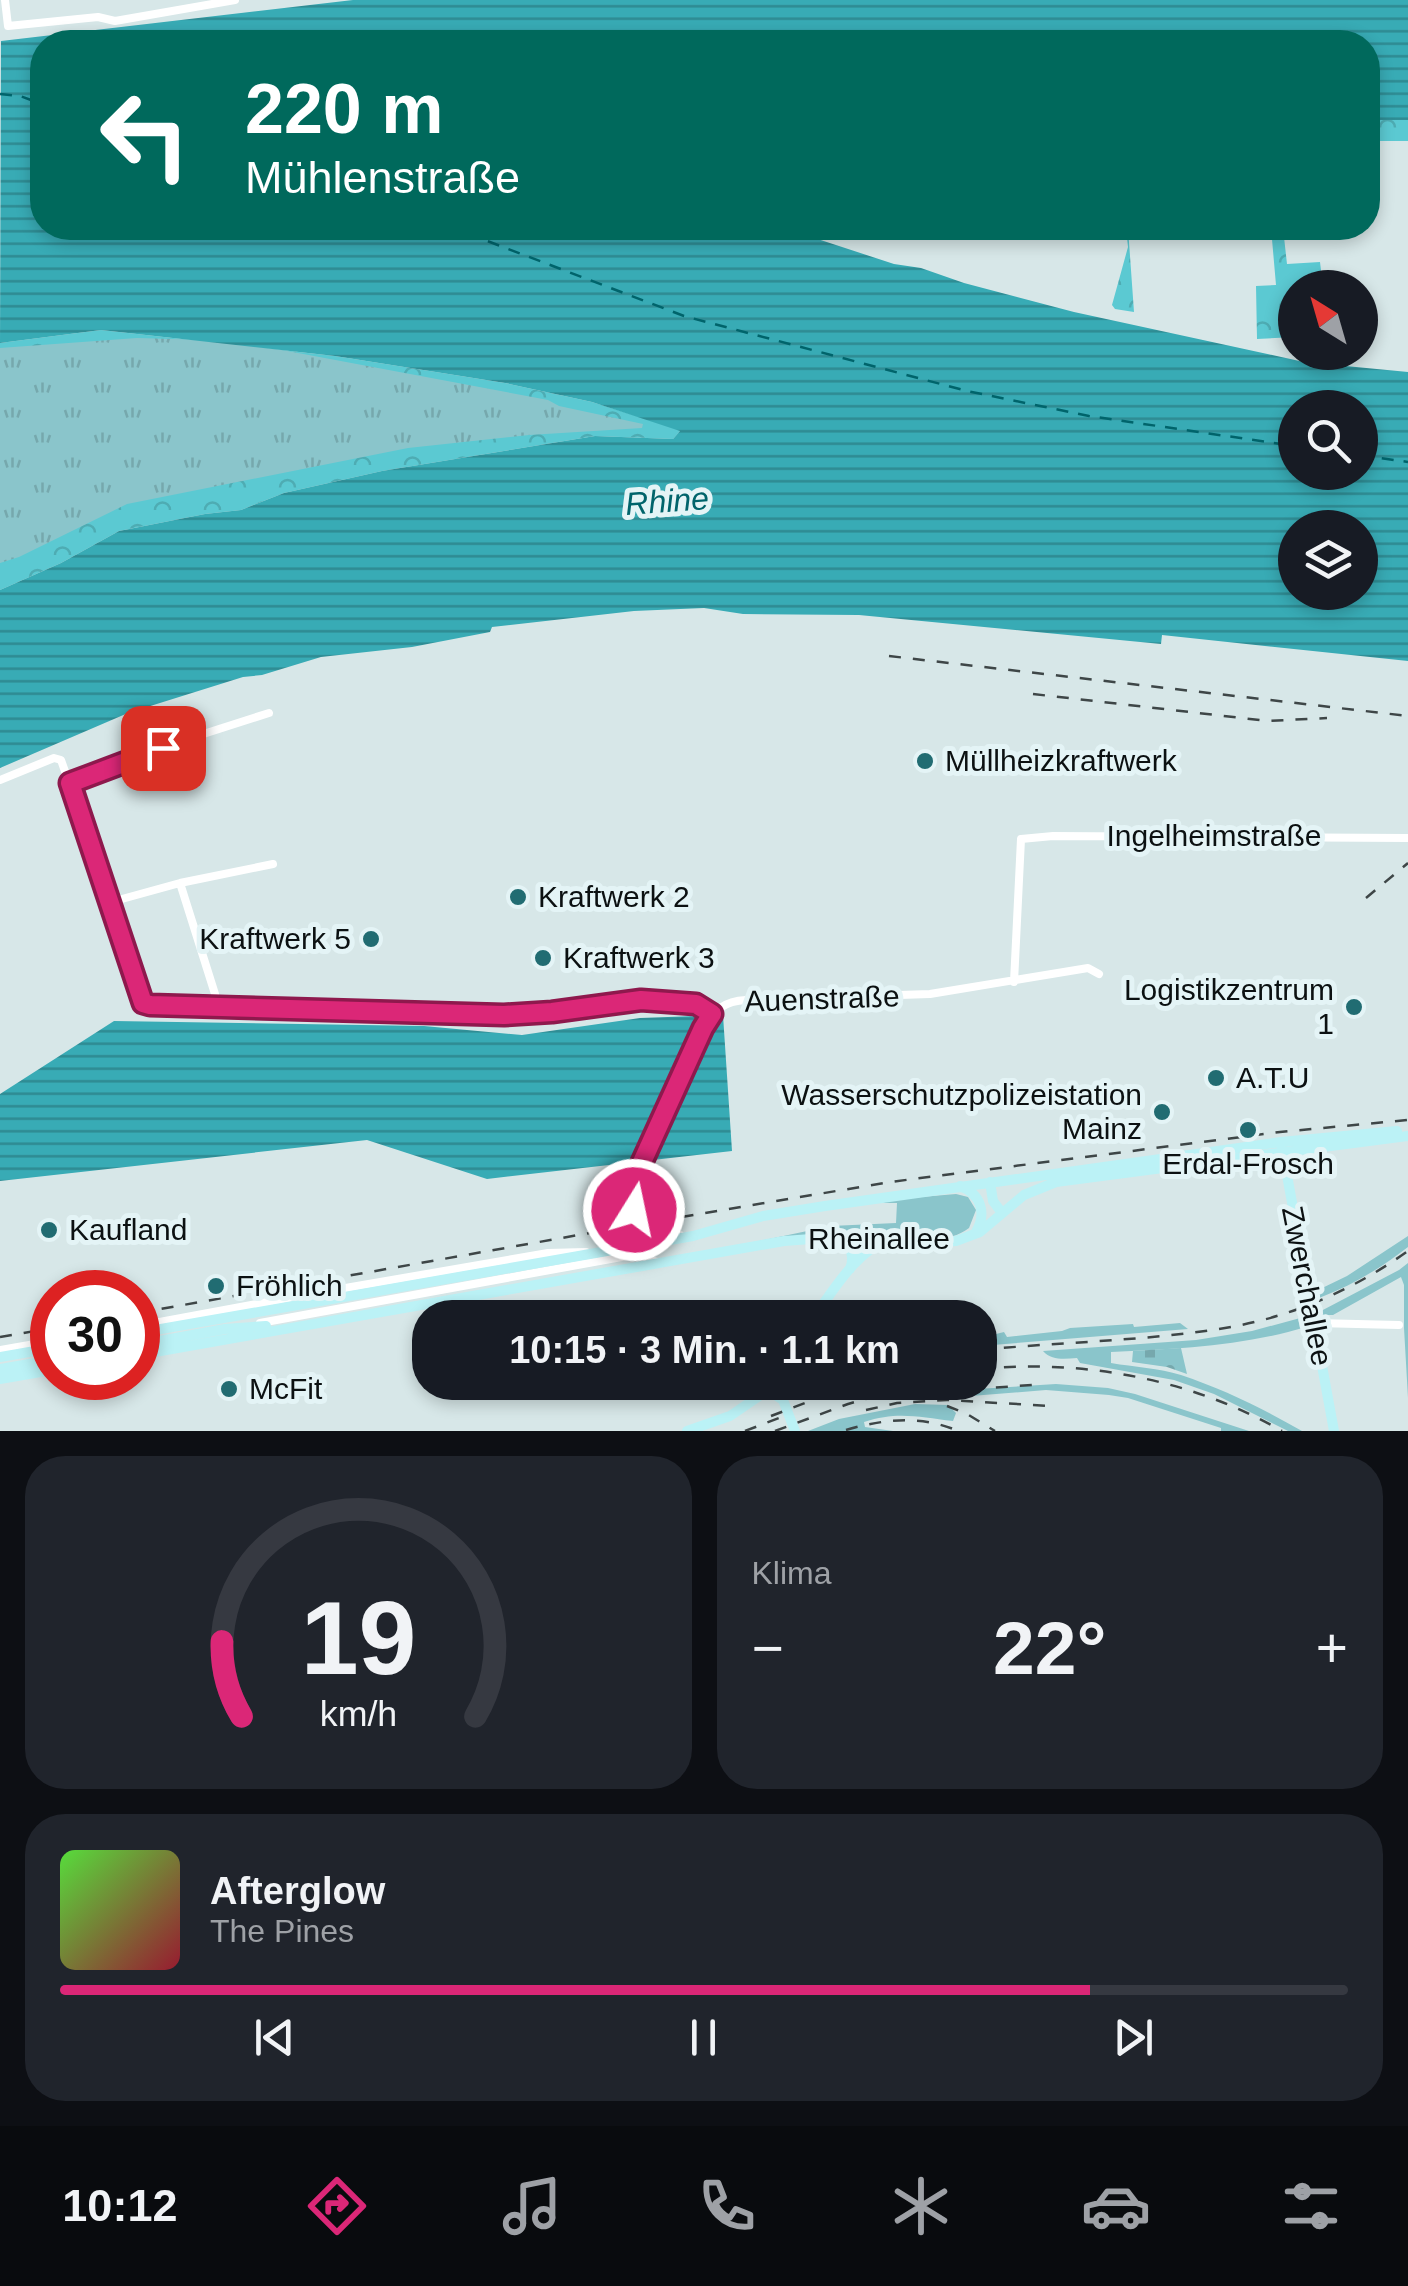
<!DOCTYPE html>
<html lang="de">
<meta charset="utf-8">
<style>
:root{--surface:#171b24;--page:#20242c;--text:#f1f3f6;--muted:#9ea1a6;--line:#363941;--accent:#db2777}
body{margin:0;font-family:Arial,sans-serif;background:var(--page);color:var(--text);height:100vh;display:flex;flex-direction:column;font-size:38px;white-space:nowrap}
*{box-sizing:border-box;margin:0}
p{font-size:32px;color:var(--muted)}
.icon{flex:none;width:55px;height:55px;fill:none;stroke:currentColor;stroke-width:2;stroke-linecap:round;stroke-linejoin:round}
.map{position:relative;height:1431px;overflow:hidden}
.details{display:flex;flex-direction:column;gap:25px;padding:25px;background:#0d0f14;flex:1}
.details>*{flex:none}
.guide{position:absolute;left:30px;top:30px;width:1350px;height:210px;border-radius:40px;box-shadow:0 5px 15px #0003;background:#00695c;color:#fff;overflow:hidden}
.needle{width:65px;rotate:323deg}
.controls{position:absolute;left:1278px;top:270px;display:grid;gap:20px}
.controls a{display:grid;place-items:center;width:100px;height:100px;border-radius:50%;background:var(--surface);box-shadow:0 5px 15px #0003;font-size:50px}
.speed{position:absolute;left:30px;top:1270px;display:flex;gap:20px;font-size:50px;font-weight:700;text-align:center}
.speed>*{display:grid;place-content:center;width:130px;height:130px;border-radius:50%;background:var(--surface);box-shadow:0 5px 15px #0003;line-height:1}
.speed .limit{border:15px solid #d22;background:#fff;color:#111}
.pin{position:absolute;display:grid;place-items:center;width:85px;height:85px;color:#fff;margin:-42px;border-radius:20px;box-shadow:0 5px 15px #0006}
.me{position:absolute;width:110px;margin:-55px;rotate:10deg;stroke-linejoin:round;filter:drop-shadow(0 0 8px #0008)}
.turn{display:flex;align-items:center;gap:35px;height:210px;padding:0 50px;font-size:45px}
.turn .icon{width:130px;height:130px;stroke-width:2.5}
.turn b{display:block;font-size:70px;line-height:85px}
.big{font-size:75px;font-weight:800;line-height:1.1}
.details .tile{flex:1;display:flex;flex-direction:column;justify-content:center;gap:15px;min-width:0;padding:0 35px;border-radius:40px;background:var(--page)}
.details .dial{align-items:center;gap:0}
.dial svg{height:260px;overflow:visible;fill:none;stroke:var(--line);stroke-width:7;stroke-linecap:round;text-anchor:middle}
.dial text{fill:var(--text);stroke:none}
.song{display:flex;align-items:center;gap:30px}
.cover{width:120px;height:120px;border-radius:15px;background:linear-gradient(135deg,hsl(110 70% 55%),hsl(350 70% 35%))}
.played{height:10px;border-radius:5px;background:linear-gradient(90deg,var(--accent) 80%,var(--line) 80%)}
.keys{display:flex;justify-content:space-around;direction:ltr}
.heat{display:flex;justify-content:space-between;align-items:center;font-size:55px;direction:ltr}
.details .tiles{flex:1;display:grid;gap:25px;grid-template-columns:1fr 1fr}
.tile:last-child{grid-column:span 2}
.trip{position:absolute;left:412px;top:1300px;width:585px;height:100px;border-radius:40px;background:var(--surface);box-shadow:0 5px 15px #0003;font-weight:800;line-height:100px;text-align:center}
.tab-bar{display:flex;height:160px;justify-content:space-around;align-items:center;background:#090b0e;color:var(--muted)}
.tab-bar .icon{width:70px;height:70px}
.tab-bar .current{color:var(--accent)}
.tab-bar b{font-size:45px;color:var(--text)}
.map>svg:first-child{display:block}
.grass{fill:#8ac5cb}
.forest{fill:url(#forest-crowns)}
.cemetery{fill:url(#cemetery-stones)}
.park{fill:url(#park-tufts)}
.water{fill:url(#water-rules);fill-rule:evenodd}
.pier{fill:#d7e7e8}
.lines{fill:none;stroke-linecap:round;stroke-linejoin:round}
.ferry{stroke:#00646b;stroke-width:2.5;stroke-dasharray:12 10;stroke-linecap:butt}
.street{stroke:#fff;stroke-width:8}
.secondary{stroke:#bbf2f6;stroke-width:10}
.rail{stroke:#3e4647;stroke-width:2.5;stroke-dasharray:12 12;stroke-linecap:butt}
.route-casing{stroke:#8e194d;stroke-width:25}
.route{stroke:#db2777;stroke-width:18}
.poi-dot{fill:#216c72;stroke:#e4f4f6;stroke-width:4}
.labels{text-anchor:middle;stroke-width:10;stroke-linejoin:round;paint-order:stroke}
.poi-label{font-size:30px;fill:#0c1112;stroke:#e4f4f6;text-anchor:start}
.street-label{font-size:30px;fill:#0c1112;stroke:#e4f4f6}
.water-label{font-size:32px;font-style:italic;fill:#00646b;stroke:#e4f4f6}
</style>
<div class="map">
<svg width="1408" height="1431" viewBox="0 0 1408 1431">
<defs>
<pattern id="forest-crowns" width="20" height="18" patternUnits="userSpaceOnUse" patternTransform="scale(2.5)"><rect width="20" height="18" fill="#5bc9d2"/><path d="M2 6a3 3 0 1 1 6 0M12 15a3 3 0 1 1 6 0" fill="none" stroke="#4eacb3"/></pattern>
<pattern id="cemetery-stones" width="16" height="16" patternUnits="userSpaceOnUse" patternTransform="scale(2.5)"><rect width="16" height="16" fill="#8ac5cb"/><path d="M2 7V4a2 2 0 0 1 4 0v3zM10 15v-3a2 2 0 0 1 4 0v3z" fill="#76a8ad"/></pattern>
<pattern id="park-tufts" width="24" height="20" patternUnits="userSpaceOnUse" patternTransform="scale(2.5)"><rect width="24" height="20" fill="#8ac5cb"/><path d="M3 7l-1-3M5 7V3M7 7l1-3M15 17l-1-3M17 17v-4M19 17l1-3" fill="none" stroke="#76a8ad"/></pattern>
<pattern id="water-rules" width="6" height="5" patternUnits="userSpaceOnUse" patternTransform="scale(2.5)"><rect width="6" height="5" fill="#38abb5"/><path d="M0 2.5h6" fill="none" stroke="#2e8a92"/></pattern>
</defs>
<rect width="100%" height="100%" fill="#d7e7e8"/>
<path class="grass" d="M956,1194l12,3 8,13 -7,18c-26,20 -62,6 -91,4 -66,-3 -122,11 -186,23l139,-29 65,-3 1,-20h-16l17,-4z
M1408,1236v11c-27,21 -57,39 -89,51l-3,-7 31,-15z
M1408,1263v135l-4,-70v-43l-3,-8 -68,38h-11l-1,-4 78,-41z
M1304,1317l2,10c-63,19 -129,22 -195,25v11c23,4 48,5 70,12 42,14 83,34 121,56h-14l-74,-37 -40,-14 -94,-17 -3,-5c-12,1 -25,3 -34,-7l153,-11 56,-9z
M1180,1323l8,6 -208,17v-8l24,-6 3,5 55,-6 8,-3 63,-4 1,3z
M1056,1384l52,4 27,6 114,37h-28v-3l-93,-30 -19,-3 -63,-5 -125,10 -5,-2 44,-8z
M915,1404l33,1 8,8 -3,8c-34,-4 -56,-10 -89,1l1,5 28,4h-85l31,-12z"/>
<path class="forest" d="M1368,120h40v21h-40z
M1121,228h7l6,84 -19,-3 -3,-4 16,-58 -1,-9 -5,-3z
M1271,228h12l4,36 33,-2 3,25 -28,1v49l-38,2 -1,-53 20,-1z
M101,330l234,26 170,27 87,19 89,28 -8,9 -78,-3 -213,35 -98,22 -43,17 -36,4 -86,17 -58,32 -61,27v-247z"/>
<path class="cemetery" d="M1181,1348l6,26 -20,-7 -35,-5 1,-11z"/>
<path class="park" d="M137,338l72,2 73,10 266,50 11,6 84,18 -1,4 -113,7 -121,13 -281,56 -108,53 -19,6v-215z"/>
<path class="water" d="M353,0h1055v120h-40v-78h-1326v186h742l110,36 27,4 43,15 110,29 230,50 104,10v289l-246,-26 -1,9 -302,-29 -116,-1 -39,-6 -70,3 -142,16 -2,5 -78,15 -91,10 -59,18 -19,2 -115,36 -128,55v-178l61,-27 58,-32 86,-17 36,-4 43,-17 98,-22 213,-35 78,3 7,-8 -88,-29 -87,-19 -170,-27 -234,-26 -101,13 1,-302zM1295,408h65v64h-65zM1295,528h65v64h-65z
M723,1015l9,136 -245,28 -120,-39 -367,41v-87l114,-73 310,5 98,9 118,-17z"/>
<path class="pier" d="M726,1010l-16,17 -63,139 -10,1 -6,-3 64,-139 1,-7 -4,-7z"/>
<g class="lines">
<path class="ferry" d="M0,94l20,2 22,8
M446,228l23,6 215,82 283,75 122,25 206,30
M1360,455l48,7"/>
<path class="street" d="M5,0l3,26 90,-9 17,4 120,-21
M0,780l54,-22 7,2 50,142 29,97 5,5 360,11 28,-1 108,-13 55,3 16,10
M70,783l124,-46 75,-24
M180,883l35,111v12
M111,902l69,-19 93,-19
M1014,982l7,-143 32,-3 355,2
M630,1223c3,17 9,35 27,39
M637,1225l17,8 26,2
M604,1249l19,-15 8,-46 6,-15 66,-144c10,-19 22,-28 43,-29l184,-6 158,-26 11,6
M260,1323l367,-67c18,-14 10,-33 5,-52
M1315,1323l84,2
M138,1326l161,-30 249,-43 38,-1
M0,1350l52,-9"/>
<path class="secondary" d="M1282,1148l52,283
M990,1182l3,19 9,12
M960,1186c21,8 27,27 16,46
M839,1237c12,8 16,19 11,32
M813,1318c21,-28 42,-66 75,-78
M138,1333l555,-97 70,-20 62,-10 456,-64 116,-11
M138,1345l87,-16 41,-3
M138,1355l646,-114 68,-5 77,7 27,-2 24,-9 44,-37 32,-13 352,-46
M0,1357l52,-9
M0,1369l52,-9
M0,1379l52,-9
M771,1392l12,8 12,31
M687,1431l43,-15 32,-22 9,-2"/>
<path class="rail" d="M889,656l519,60
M1033,694l235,27 59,-3
M1366,898l42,-35
M138,1313l531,-94 221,-37 390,-50 128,-12
M0,1337l52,-9
M980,1350c81,-8 165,-9 245,-22 67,-11 128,-38 183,-77
M980,1369c103,-10 212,10 302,62
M948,1391l84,-6
M947,1406l20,8 28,17
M866,1410l31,-7 50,-3 104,6
M771,1416l89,-34
M846,1430c37,-11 76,-15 112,1
M745,1431l42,-16
M775,1431l73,-27 78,-22"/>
</g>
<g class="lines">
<defs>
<path id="route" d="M163,748l-93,35 73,220 7,2 354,10 48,-3 89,-12 55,4 16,10 -9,14 -70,154 -3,13 4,15"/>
</defs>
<use href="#route" class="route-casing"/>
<use href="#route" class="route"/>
</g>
<g class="poi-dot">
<circle cx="925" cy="761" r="10"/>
<circle cx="518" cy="897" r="10"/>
<circle cx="371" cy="939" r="10"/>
<circle cx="543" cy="958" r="10"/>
<circle cx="1354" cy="1007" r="10"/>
<circle cx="1216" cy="1078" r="10"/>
<circle cx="1162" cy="1112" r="10"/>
<circle cx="1248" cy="1130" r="10"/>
<circle cx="49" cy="1230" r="10"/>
<circle cx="216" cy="1286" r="10"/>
<circle cx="229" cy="1389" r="10"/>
</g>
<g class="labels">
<g class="poi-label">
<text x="945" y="771">Müllheizkraftwerk</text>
<text x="538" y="907">Kraftwerk 2</text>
<text x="351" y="949" text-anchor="end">Kraftwerk 5</text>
<text x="563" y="968">Kraftwerk 3</text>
<text x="1334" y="1000" text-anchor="end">Logistikzentrum<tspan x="1334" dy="34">1</tspan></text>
<text x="1236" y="1088">A.T.U</text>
<text x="1142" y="1105" text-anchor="end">Wasserschutzpolizeistation<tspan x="1142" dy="34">Mainz</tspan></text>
<text x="1248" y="1174" text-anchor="middle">Erdal-Frosch</text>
<text x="69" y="1240">Kaufland</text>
<text x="236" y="1296">Fröhlich</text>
<text x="249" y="1399">McFit</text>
</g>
<g class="street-label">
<text x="1214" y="846">Ingelheimstraße</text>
<text transform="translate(822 999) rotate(-2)" y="10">Auenstraße</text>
<text x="879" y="1249">Rheinallee</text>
<text transform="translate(1307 1286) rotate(79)" y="10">Zwerchallee</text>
</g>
<g class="water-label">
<text transform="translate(667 501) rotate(-4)" y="11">Rhine</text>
</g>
</g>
</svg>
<div class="controls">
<a><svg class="needle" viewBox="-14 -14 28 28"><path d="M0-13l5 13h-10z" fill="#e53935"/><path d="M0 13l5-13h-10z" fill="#9ea1a6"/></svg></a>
<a><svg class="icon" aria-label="search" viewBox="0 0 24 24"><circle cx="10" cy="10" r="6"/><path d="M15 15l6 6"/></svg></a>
<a><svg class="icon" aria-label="layers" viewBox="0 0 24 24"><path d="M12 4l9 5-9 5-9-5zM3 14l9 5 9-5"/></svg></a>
</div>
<div class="speed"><div class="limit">30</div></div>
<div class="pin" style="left:163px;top:748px;background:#d93025"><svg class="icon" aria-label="arrive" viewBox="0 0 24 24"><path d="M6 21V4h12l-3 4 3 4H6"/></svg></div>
<svg class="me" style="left:634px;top:1210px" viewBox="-20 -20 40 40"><circle r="17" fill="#db2777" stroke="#fff" stroke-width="3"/><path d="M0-11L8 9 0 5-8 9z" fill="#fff"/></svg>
<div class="trip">10:15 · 3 Min. · 1.1 km</div>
<div class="guide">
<div class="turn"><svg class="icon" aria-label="left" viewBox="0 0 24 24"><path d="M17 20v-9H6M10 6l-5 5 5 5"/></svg><div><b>220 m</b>Mühlenstraße</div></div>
</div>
</div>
<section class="details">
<div class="tiles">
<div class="tile dial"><svg viewBox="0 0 100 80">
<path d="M14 69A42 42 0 1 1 86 69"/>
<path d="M14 69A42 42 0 0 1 8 46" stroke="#db2777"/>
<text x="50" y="56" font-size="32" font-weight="700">19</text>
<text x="50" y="72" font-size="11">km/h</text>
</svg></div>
<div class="tile"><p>Klima</p>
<div class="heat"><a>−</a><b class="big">22°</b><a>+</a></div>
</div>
<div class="tile">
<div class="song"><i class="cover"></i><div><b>Afterglow</b><p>The Pines</p></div></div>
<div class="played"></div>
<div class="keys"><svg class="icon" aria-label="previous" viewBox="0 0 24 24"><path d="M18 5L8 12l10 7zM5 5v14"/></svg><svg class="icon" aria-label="pause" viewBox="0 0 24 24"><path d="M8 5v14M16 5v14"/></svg><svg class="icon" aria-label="next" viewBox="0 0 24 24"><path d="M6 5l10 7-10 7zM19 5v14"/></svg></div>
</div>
</div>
</section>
<nav class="tab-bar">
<b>10:12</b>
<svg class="icon current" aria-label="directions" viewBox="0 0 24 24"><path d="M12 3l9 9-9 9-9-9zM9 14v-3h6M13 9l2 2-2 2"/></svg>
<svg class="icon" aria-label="music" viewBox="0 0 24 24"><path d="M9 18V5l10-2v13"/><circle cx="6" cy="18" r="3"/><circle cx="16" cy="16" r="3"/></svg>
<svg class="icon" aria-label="phone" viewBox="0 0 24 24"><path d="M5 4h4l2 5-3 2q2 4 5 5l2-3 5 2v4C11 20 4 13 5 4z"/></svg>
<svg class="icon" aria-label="climate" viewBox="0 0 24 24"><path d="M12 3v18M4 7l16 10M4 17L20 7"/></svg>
<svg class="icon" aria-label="car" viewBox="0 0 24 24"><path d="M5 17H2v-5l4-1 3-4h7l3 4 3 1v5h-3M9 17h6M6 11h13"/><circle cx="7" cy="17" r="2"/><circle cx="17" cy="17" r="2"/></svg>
<svg class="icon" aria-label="filters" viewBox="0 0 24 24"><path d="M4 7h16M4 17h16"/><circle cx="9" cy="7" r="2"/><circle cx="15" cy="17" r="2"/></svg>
</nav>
